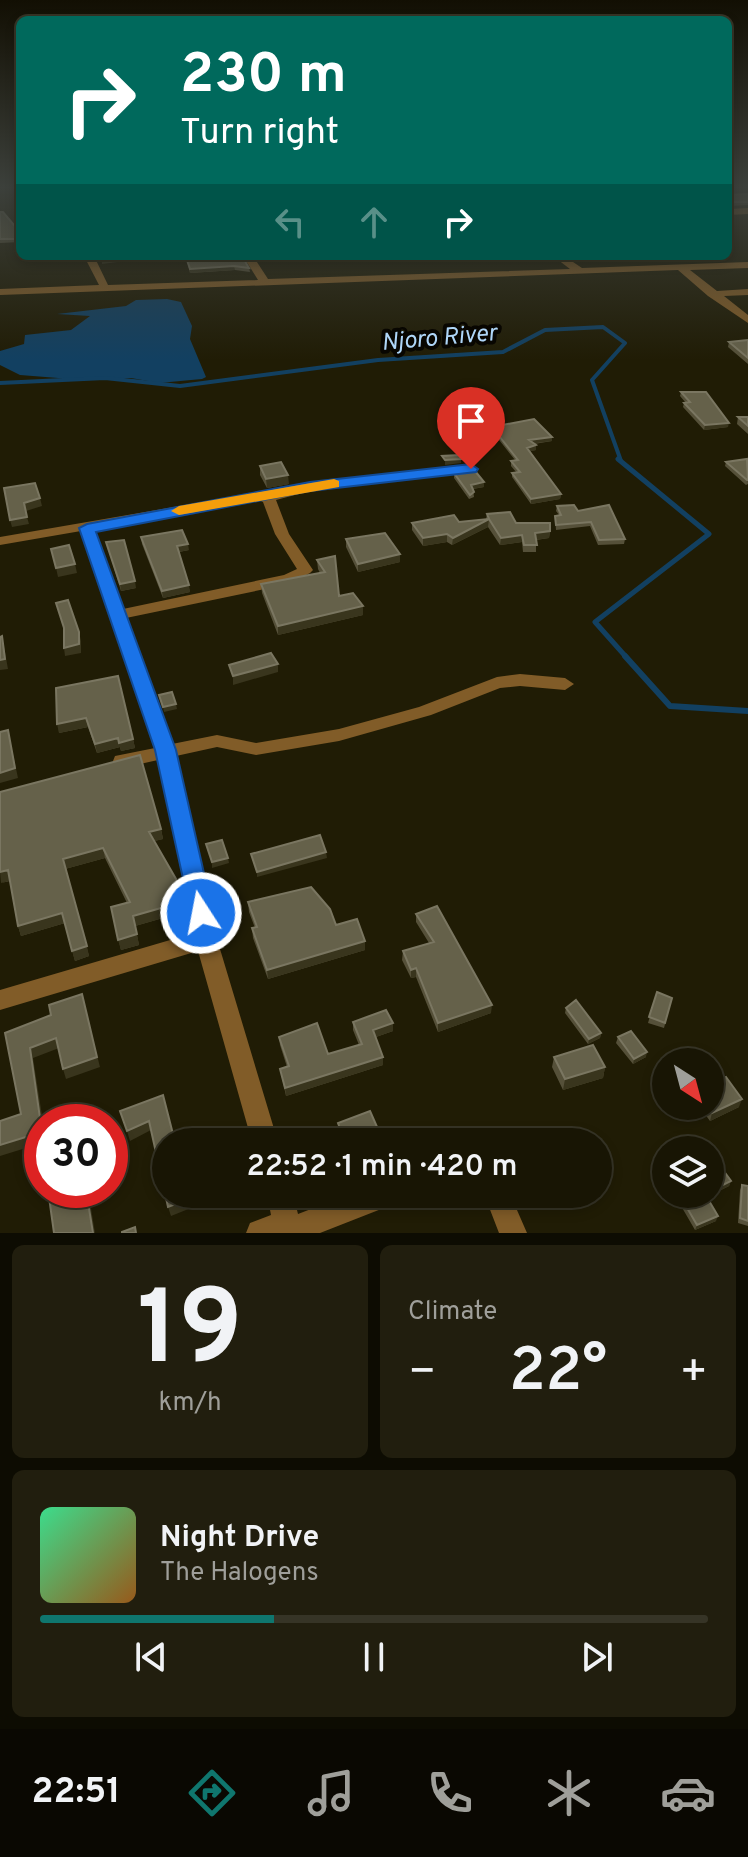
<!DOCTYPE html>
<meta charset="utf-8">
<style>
:root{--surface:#181504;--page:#211e0e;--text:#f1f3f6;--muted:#9f9f9a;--line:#363426;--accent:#0f766e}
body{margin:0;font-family:Overpass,sans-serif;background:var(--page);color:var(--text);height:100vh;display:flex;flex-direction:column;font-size:30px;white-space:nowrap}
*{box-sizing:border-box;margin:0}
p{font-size:26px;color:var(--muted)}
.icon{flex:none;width:44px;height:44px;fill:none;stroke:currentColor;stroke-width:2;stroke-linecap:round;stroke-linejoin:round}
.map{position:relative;height:1233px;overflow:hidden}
.side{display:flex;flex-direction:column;gap:12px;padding:12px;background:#0d0c02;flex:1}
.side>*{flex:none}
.banner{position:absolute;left:16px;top:16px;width:716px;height:244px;border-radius:12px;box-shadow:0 4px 12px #0003,0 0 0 2px var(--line);background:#00695c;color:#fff;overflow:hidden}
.needle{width:52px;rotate:144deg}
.fabs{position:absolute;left:652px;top:1048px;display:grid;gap:16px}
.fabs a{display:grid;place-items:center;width:72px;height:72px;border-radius:50%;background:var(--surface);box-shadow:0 4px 12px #0003,0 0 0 2px var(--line);font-size:40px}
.speed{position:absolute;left:24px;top:1104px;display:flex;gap:16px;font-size:40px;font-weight:700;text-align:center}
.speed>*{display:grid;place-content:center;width:104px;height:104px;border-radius:50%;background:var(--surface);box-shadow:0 4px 12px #0003,0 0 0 2px var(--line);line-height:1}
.speed .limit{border:12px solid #d22;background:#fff;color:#111}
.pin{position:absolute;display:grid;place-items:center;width:68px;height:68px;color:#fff;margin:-82px -34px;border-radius:50% 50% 50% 0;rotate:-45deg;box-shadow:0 0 8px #0007}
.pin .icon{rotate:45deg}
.me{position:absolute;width:88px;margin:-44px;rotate:349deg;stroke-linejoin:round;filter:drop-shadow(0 0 6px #0008)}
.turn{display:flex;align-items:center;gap:28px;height:168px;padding:0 32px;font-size:36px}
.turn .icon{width:104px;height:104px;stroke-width:2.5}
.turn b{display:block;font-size:56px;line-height:68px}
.lanes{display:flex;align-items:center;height:76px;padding:0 32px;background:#0003;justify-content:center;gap:40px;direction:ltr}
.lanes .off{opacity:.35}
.big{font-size:60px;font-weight:600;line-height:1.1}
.side .card{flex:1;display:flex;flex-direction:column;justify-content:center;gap:12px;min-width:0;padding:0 28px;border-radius:12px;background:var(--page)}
.side .dial{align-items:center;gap:0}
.dial b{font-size:104px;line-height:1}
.song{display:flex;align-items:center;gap:24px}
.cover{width:96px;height:96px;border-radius:12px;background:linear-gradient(135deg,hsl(150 70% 55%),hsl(30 70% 35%))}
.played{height:8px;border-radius:4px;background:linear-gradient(90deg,var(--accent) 35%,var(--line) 35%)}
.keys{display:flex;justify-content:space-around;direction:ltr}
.heat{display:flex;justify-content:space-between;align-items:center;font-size:44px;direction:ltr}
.side .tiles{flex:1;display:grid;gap:12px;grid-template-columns:1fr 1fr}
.card:last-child{grid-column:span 2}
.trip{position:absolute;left:152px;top:1128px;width:460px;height:80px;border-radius:40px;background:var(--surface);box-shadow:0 4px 12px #0003,0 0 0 2px var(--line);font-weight:600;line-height:80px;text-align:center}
.tabs{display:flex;height:128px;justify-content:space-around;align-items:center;background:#0a0802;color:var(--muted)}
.tabs .icon{width:56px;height:56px}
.tabs .on{color:var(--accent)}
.tabs b{font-size:36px;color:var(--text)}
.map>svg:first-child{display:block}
.water{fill:#124061}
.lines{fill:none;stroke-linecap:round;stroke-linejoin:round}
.stream-far2{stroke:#124061;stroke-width:4}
.stream-far1{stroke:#124061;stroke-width:5}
.stream{stroke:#124061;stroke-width:6}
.minor{fill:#815c28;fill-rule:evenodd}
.wall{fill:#555039}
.shaded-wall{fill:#39351d}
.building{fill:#65614a;stroke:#7a7661;stroke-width:2}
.route{fill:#1a73e8;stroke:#114b97;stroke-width:2}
.slow{fill:#f59e0b}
.labels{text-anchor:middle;stroke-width:8;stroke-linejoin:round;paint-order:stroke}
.water-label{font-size:24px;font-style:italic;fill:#afd6f8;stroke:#080601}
</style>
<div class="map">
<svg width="748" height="1233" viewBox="0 0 748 1233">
<rect width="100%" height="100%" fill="#201c05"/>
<path class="water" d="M167,299l14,3 11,24 -2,13 16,38 -4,2 -43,4 -28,-5h-73l-38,-3 -20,-10v-14l24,-7 1,-9 46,-5 19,-14 -33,-2 69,-8 10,-6z"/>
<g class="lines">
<path class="stream-far2" d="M0,383l105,-5 75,8 198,-26 125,-8 42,-22 58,-3 22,16 -33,37 29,81"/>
<path class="stream-far1" d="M618,459l91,75 -114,88 32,36"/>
<path class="stream" d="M625,656l45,50 78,5"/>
<path class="minor" d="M748,208v6l-20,1v-6z
M84,256h10l14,29 150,-5 -15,-24h10l15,23 302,-10 -17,-13h11l18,12 166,-6v6l-58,2 27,21 31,-2v6l-24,1 24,19v8l-40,-27 -30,-26 -678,25v-6l99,-4z
M471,465l7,4 -2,3 -166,19 -34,9 13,34 24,36 -3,3 -21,11 -163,34 46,126 45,-9 39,8 83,-14 80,-22 78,-30 23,-3 45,4 9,6 -9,6 -45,-4 -20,2 -69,27 -92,26 -83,14 -39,-8 -41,9 41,183 61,203h-26l-54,-191 -198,59v-20l194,-57 -36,-173 -36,8 -7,-2 -2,-5 2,-5 40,-8 -74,-217 -81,14v-8l261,-45 6,2 43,-11zM259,500l4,2 12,32 22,35 -13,6 -161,34 -28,-80z
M267,1194h26l5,20 52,-20h47l-3,10 -74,29h-74l4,-10 21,-8z
M484,1194h26l17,39h-28z"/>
</g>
<path class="wall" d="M748,194v11l-20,1v-11z
M0,212l20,20v10l-20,1z
M186,257l63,11 1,4 -15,-2 -45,3z
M748,340v24l-20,-17 1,-5z
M681,392l47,35 -24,3 -21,-23 1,-4h2l-6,-7z
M738,417h10v17l-11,-10z
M492,427l60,10v4l-18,3 2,6 -6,1 31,43 -1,5 -29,5 -19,-27v-4l4,-1 -5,-6v-5l4,-1 -23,-29z
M747,459l1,25 -2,1 -21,-19 1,-4z
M260,466l29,18 -22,4 -7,-13z
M454,473l30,14 -11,2 1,8 -5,2 -15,-21z
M557,506l21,5 47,28 -1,5 -26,1 -8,-19 -34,4 -1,-14 4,-1 -3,-4z
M487,514l63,17 -1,7 -13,2v12h-13l-1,-10 -22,3 -12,-18 -36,18 -5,-3 -24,4 -11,-16v-7l47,-1 27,-3z
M141,537l48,13 -10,2 11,40 -27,6 -21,-54z
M346,539l54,15v8l-42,10 -12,-25z
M106,542l30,46 -15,3z
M335,556l4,40 24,10v9l-85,20 -16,-42 -1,-9 59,-11 -2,-4 -1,-9z
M56,688l77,51 2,9 -14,3 -1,-4 -23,6 -9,-26 -29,6z
M161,829l2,10 -9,2 28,61 2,10 -49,14 4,19 -18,5 -10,-43 16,-4 -22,-45 -40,11 24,87 -14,5 -10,-38 -44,13 -3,-10 -8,-45 -9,2z
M248,902l88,23 29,25 -97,29 -15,-41 -1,-10h3l-6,-16z
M416,914l75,99 -53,19 -22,-55 -5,1 -9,-18 1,-9 26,-8 -13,-21z
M657,992l15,6 -8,30 -16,-5z
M566,1008l35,25 -1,5 -12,6 -23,-31z
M353,1022l40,9 -17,6 7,28 -97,31 -6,-27 7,-2 -7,-22 -1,-8 49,17 31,-9 -6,-15z
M618,1037l28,20 -13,7 -17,-21z
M554,1057l51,10 -2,11 -40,12 -11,-23z
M699,1106h11l29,1 -29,14z
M338,1123l43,13v6h-40l-3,-8z
M710,1161l21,20 -2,5 -12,6 -7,-11z
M742,1185l6,1v40l-10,-3 2,-33z
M678,1194l38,27 -21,9 -18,-31z"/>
<path class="shaded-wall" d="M132,257l1,3 -31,4v-3z
M234,266l1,4 -45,3v-4z
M729,423l-1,4 -24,3 1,-5z
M552,437v4l-23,3v-4z
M536,445v5l-9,2v-4z
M461,459v4l-16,2v-5z
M288,475l1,9 -22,4 -1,-9z
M484,482v5l-13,2v-4z
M561,494l-1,5 -29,5v-5z
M40,498l2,8 -16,5 -2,-8z
M27,517l2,7 -17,3 -2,-7z
M489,519l-1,8 -36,18 1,-7z
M550,531l-1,7 -15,2 1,-7z
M447,534v8l-24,4v-8z
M522,535v7l-22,3 1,-7z
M188,544l1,6 -11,2 -1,-6z
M400,554v8l-42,10v-8z
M75,564l2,9 -19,4 -2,-9z
M135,581l1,7 -15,3 -1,-7z
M189,585l1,7 -27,6 -1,-7z
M363,606v9l-85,20v-9z
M79,632l2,9v12l-16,3 -1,-8z
M2,636l6,33 -8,1v-10z
M278,664v8l-45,13v-9z
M176,704l1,5 -13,3 -1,-5z
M86,718l2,9 -29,6 -2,-9z
M118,738l2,9 -23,6 -2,-9z
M133,739l2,9 -14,3 -2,-8z
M10,740l8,38 -18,5v-10z
M161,829l2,10 -12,3 -2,-10z
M103,848l2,10 -40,11 -2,-10z
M326,852l1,6 -70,19v-5z
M228,858l1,5 -17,5v-6z
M8,870l3,10 -10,3 -1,-11z
M182,902l2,10 -49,14 -2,-10z
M62,913l3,10 -44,13 -3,-10z
M137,934l2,11 -18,5 -3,-10z
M365,941v9l-97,29 -1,-9z
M87,946l2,10 -14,5 -3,-10z
M416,968v9l-5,1v-8z
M84,1004l16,63 -34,12 -3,-10z
M492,1005l-1,8 -53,19v-9z
M393,1023v8l-20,7v-8z
M601,1033l-1,5 -12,6 1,-5z
M56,1038l3,10 -26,10 10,64 -1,7 -12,-81z
M647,1052l-1,5 -13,7 1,-5z
M383,1057v8l-97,31 -1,-8z
M605,1067l-2,11 -40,12 2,-11z
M742,1099l-3,8 -29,14 2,-8z
M149,1121l2,9 -21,11 -3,-10z
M42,1132v11l-42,13v-11z
M381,1136v6h-15z
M731,1181l-2,5 -12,6 2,-5z
M86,1190h2l7,43h-2z
M189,1199l2,9 -20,8 -3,-9z
M718,1216l-2,5 -21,9 2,-5z"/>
<path class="building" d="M748,194v8h-20v-7z
M0,212h3l17,20v7h-20z
M100,256h32v1l-30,4z
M192,256h50l7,12 -15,-2 -44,3 -4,-12z
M748,340v18l-19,-16z
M681,392h25l23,31 -24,2 -21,-22 6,-1z
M738,417h10v9z
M534,419l18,18 -23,3 7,5 -9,3 34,46 -30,5 -19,-26 8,-1 -9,-11 7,-1 -26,-33z
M459,455l2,4 -16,1 -3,-4z
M747,459l1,21h-1l-21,-18z
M281,462l7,13 -22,4 -6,-13z
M475,471l9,11 -13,3 3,7 -4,3 -16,-22z
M35,483l5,15 -16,5 3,14 -17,3 -6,-32z
M574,505l4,6 31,-6 16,34 -26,1 -8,-18 -35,3 -1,-9 6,-1 -4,-9z
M510,512l6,11h34v8l-15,2 2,12h-13l-2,-10 -21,3 -12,-19 -36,19 -6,-4 -24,4 -11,-15 42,-8 5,7 30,-3 -2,-5z
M182,530l6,14 -11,2 12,39 -27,6 -21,-54z
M385,533l15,21 -42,10 -12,-25z
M124,540l11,41 -15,3 -14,-42z
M69,545l6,19 -19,4 -5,-19z
M335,556l4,40 14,-3 10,13 -85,20 -17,-42 64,-12 -8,-12z
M68,600l11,32v12l-15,4v-20l-8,-25z
M2,636l3,23 -5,1v-23z
M271,653l7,11 -45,12 -4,-11z
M118,676l15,63 -14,4 -1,-5 -23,6 -9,-26 -29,6 -1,-36z
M172,692l4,12 -13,3 -4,-12z
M8,730l7,38 -15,5v-41z
M140,755l21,74 -12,3 27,47 6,23 -49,14 4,18 -19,6 -7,-33 19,-5 -27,-54 -40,11 24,87 -15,5 -10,-38 -44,13 -10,-56 -8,2v-80z
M320,835l6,17 -69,20 -6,-18z
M222,840l6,18 -16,4 -6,-18z
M311,887l19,22 6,16 21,-6 8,22 -98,29 -15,-42 5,-1 -9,-25z
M437,906l55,99 -54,18 -22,-55 -5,2 -8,-19 31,-9 -18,-28z
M657,992l15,6 -7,25 -16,-6z
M82,994l15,63 -34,12 -7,-31 -26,10 12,84 -42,13v-24l21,-7 -16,-81 46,-18 -2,-10z
M576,1000l25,33 -12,6 -23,-31z
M386,1010l7,13 -20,7 10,27 -98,31 -5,-19 9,-3 -10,-29 38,-14 11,31 34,-10 -9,-22z
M631,1031l16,21 -13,7 -16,-22z
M593,1045l12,22 -40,12 -11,-22z
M684,1054l6,8h-12l-2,-2z
M726,1077l16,22 -30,14 -4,-7h2v-22z
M163,1095l12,47h-9v52h22l1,5 -21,8 -19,-86 -22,10 -7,-20z
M370,1111l11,25 -15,6h-21l-7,-19z
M443,1131l5,11h-21l-2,-4z
M715,1159l16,22 -12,6 -9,-13v-13z
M742,1185l6,1v35l-8,-3z
M48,1190h38l7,43h-39z
M679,1194h26l13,22 -21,9z
M135,1227l1,6h-14v-1z"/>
<linearGradient id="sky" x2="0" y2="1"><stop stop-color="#120f03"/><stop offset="0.52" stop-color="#3c403b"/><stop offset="1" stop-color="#3c403b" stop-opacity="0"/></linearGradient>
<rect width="748" height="360" fill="url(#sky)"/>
<path class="route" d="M471,464l7,5 -2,3 -166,19 -214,41 80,218 37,163 -3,7 -9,3 -9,-3 -37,-170 -76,-222 8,-4 223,-42z"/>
<path class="slow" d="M334,479l5,2v6l-160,28 -8,-4 8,-5z"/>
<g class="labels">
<g class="water-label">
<text transform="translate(439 337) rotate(-5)" y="8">Njoro River</text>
</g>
</g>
</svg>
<div class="fabs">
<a><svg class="needle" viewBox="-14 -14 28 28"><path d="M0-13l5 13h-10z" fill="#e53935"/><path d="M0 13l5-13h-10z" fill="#9f9f9a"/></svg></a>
<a><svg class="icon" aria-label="layers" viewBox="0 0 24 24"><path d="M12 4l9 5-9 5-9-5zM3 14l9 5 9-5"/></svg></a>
</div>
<div class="speed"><div class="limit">30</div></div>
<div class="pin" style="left:471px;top:469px;background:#d93025"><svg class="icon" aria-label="arrive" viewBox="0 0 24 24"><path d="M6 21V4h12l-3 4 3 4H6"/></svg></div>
<svg class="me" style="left:201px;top:913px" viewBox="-20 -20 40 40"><circle r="17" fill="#1a73e8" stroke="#fff" stroke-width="3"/><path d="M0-11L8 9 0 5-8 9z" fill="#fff"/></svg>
<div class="trip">22:52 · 1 min · 420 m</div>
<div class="banner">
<div class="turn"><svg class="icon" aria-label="right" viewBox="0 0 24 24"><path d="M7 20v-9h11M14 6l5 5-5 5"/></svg><div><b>230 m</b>Turn right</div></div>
<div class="lanes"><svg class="icon off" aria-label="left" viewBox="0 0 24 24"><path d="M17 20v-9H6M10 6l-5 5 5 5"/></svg><svg class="icon off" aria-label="ahead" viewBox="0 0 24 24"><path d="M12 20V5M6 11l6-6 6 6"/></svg><svg class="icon" aria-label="right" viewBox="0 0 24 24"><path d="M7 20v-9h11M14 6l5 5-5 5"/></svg></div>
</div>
</div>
<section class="side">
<div class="tiles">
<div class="card dial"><b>19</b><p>km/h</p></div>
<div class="card"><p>Climate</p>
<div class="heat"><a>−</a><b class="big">22°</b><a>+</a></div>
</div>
<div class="card">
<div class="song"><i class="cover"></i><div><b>Night Drive</b><p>The Halogens</p></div></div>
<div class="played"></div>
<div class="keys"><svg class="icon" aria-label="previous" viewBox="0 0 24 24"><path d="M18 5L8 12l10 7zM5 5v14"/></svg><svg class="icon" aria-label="pause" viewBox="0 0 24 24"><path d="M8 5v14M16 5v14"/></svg><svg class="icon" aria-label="next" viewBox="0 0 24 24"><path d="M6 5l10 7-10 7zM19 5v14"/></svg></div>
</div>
</div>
</section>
<nav class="tabs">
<b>22:51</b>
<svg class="icon on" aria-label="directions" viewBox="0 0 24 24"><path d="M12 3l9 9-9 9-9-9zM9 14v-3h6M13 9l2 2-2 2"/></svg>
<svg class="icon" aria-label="music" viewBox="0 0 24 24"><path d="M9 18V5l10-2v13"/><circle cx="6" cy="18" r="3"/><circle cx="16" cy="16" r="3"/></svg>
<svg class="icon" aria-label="phone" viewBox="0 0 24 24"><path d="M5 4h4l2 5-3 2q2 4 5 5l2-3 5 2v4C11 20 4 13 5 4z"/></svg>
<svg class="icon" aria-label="climate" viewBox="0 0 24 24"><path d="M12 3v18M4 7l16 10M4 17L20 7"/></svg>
<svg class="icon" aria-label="car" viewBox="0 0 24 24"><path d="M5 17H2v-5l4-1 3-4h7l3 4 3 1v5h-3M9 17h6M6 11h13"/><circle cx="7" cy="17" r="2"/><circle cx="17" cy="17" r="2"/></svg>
</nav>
